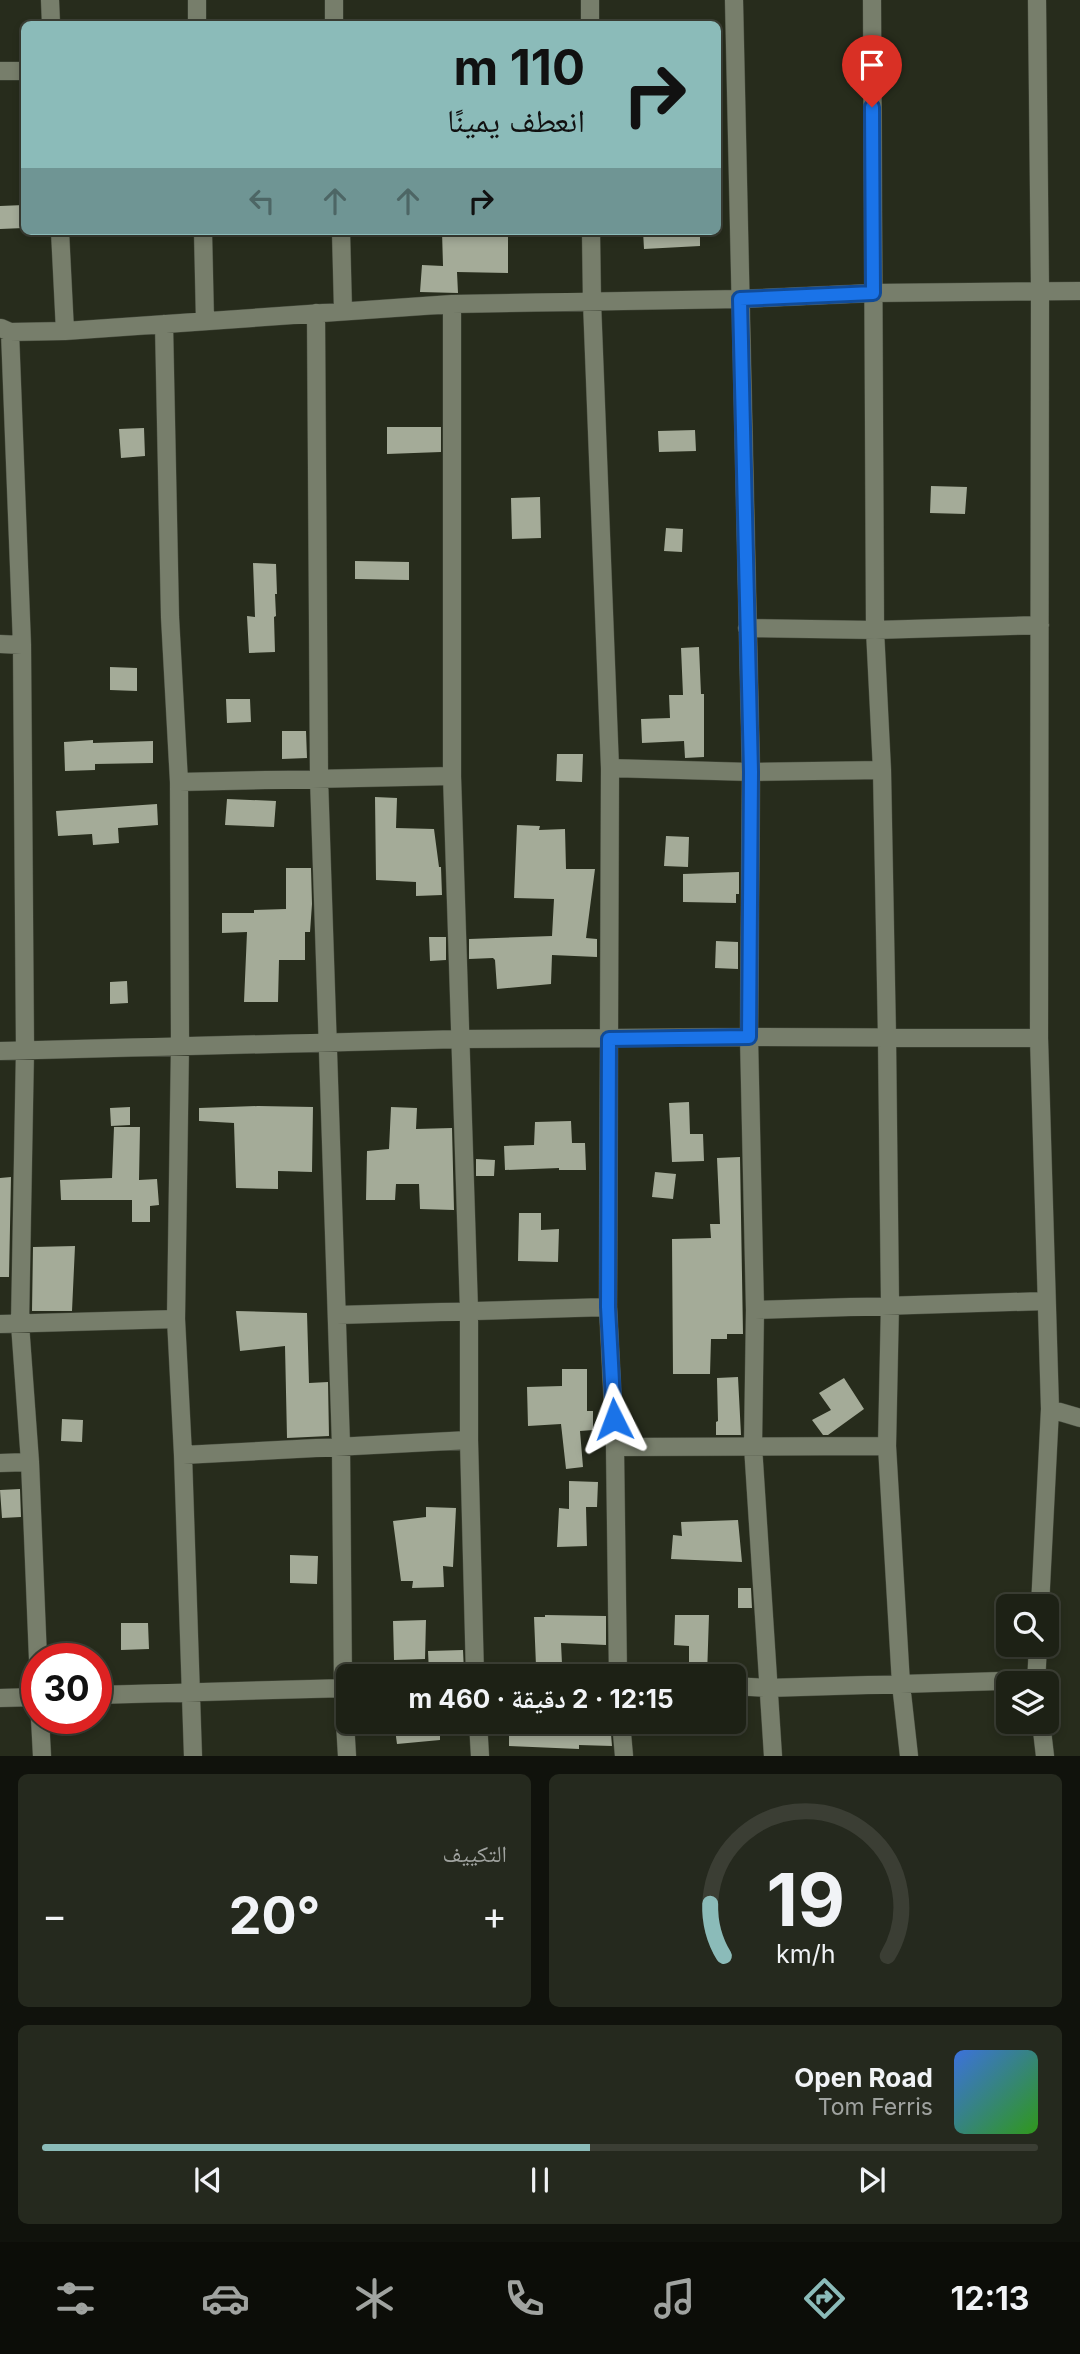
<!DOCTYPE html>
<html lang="ar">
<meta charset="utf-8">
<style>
:root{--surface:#1d2115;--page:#25291e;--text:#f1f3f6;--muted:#a0a3a0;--line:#3b3e34;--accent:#8bbbb9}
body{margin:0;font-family:Inter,"Noto Naskh Arabic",sans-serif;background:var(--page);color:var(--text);direction:rtl;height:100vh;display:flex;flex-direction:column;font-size:26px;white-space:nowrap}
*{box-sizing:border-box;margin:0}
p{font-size:23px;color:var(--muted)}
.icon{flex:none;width:38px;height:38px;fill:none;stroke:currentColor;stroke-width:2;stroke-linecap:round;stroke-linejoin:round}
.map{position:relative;height:1756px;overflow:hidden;direction:ltr}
.details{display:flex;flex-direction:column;gap:18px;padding:18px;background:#10120c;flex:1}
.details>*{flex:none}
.hud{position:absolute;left:21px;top:21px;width:700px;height:214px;border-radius:10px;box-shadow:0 4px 10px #0003,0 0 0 2px var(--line);direction:rtl;background:#8bbbb9;color:#111;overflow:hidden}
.fabs{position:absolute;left:996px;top:1594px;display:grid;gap:14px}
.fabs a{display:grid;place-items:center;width:63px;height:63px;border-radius:10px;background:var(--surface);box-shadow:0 4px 10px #0003,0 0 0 2px var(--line);font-size:35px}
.speed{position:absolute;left:21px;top:1643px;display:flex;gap:14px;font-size:35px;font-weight:700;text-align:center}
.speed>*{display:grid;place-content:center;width:91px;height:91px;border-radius:50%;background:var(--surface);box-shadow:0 4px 10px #0003,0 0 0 2px var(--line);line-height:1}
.speed .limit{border:10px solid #d22;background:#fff;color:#111}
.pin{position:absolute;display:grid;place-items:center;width:60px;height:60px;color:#fff;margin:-72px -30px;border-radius:50% 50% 50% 0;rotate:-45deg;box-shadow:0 0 7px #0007}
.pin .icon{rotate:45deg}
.me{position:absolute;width:77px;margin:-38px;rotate:357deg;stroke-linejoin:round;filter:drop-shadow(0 0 5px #0008)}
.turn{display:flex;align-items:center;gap:24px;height:147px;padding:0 21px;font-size:32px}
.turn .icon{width:91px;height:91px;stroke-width:2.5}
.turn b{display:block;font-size:49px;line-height:60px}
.lanes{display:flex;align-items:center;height:66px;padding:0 21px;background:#0003;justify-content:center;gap:35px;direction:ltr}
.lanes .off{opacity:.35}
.big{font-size:52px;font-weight:700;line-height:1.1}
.details .tile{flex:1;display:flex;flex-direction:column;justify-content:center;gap:10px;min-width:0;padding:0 24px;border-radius:10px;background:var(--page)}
.details .dial{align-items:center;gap:0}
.dial svg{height:182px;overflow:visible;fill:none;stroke:var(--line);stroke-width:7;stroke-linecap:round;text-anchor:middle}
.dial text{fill:var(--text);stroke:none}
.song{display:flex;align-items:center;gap:21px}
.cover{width:84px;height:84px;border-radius:10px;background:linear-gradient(135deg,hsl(220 70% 55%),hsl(110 70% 35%))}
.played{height:7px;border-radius:4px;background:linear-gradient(90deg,var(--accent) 55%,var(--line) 55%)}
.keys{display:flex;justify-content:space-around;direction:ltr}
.heat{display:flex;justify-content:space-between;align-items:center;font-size:38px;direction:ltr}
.details .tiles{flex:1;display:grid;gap:18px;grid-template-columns:1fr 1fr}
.tile:last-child{grid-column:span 2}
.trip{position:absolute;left:336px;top:1664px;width:410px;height:70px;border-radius:10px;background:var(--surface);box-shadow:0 4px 10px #0003,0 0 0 2px var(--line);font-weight:700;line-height:70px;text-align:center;direction:rtl}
.tabs{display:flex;height:112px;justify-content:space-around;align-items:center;background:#0c0d08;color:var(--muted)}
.tabs .icon{width:49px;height:49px}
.tabs .active{color:var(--accent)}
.tabs b{font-size:32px;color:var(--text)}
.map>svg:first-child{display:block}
.building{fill:#a4ab98}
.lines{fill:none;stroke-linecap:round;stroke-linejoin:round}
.street-casing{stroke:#454a3c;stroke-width:19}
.street{stroke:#777e6b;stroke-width:18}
.route-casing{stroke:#114b97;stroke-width:18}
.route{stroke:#1a73e8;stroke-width:12}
</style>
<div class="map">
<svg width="1080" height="1756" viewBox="0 0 1080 1756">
<rect width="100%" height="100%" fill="#272c1c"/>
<path class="building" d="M24,205v23l-24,1v-23z
M442,231h66v42l-51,-1 1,21 -38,-1 2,-27 21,1z
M643,231h57v15l-56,3z
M387,427h54v25l-54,2z
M144,428l1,28 -24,2 -2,-29z
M695,430l1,21 -37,1 -1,-21z
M931,486l36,1 -2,27 -35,-1z
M540,497l1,41 -29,1 -1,-41z
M666,528l17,1 -1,23 -18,-1z
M355,561l54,1v18l-54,-1z
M253,563l23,1 1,30h-2l1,22 -2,1 1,35 -26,1 -2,-37 8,1z
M699,647l2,47h3v63l-19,1 -1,-17 -42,2 -1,-24 29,-1 -1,-23h14l-2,-47z
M110,667l27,1v23l-27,-1z
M226,699h24l1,23 -24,1z
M282,731h24l1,27 -25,1z
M93,740v3l60,-2v22l-58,1v6l-30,1 -1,-29z
M557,754h26l-1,28 -26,-1z
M375,797l22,1 -1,30 38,1 5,38h2l1,28 -26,1v-14l-40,-2z
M227,799l49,2 -2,26 -49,-2z
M157,804l1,21 -40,3 1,15 -26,2 -1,-11 -34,2 -2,-25z
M517,825l23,1 -1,4 26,-1 1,40h29l-9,69 11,1v18l-45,-2 -1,29 -54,5 -2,-29 -2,-2 -24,1v-20l83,-3 2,-37 -40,-1z
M666,836l23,1 -1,30 -24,-1z
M286,868h25l1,36 -2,28h-5v28h-26l-1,42h-34l3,-70 -25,1v-20h32v-3l32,-1z
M739,872v22h-3v9l-53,-1v-28z
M429,937h17v23l-16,1z
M716,941l22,1v27l-23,-1z
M127,981l1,22 -18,1v-22z
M689,1102l1,32h13l1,27 -32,1 -3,-59z
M258,1106l55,1 -1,65 -34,-1v18l-42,-1 -2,-65 -35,-2v-13z
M130,1107v18l-19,1 -1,-18z
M391,1107l26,1 -1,21 36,-1 2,82 -34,-1 -1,-25h-23l-1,16h-29l1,-49 22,-2z
M571,1121l1,22h13l1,27h-27v-2l-54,2 -1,-24 30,-1 1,-23z
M114,1127h26l-1,53 18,-1 2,26 -9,1v16h-18v-22h-71l-1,-20 52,-2z
M740,1157l3,177h-16v5h-16l-1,35h-37l-1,-135 39,-1 -1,-14h10l-3,-66z
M476,1159l19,1 -1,16h-18z
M655,1172l21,2 -3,25 -21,-2z
M11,1177l-2,100h-9v-99z
M519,1213h22v17l18,-1 -1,33 -40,-1z
M75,1246l-3,65h-40l1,-64z
M236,1311l71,2 2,70 19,-1 1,54 -42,2 -2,-92 -45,5z
M562,1369h25v42h6v19l-13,1 3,36 -17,2 -5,-45 -33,2 -1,-39 35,-1z
M738,1377l3,58h-25v-13l2,-1 -1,-43z
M844,1378l20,31 -36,26h-5l-11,-15 19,-10 -12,-17z
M62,1419l21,1 -1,22 -21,-1z
M569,1481l29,1 -1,25h-11l1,39 -30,1 2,-39 10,1z
M20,1489l1,28 -19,1 -2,-28z
M426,1507l30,1 -3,59 -10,-1 1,21 -32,1 1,-7h-12l-8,-60 33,-4z
M738,1520l4,42 -71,-3 2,-24 9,1 -1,-14z
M290,1555l28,1 -1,28 -27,-1z
M738,1588h13l1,20h-14z
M545,1615l61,1v29l-45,-2 1,21 -26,2 -2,-49h11z
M675,1615h34l-2,61h-18v-30l-15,-1z
M426,1620l-1,39 -31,1 -1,-39z
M121,1623h27l1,26 -28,1z
M463,1650l1,22 -35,1 -1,-22z
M394,1722h46v18l-43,4z
M509,1722h101l2,24 -33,-1v4l-70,-3z"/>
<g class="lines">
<defs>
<path id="street" d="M50,0l1,24
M197,0v24
M334,0v24
M590,0v24
M734,0l17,772 -2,265 6,273 -2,136 20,310
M872,0l3,630 7,140 5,267 3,267 -3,142 14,238 8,72
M1037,0l3,290 -1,748 11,371 -10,197
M0,71h24
M60,231l5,100
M203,231l2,90
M341,231l2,79
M591,231l1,71 18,466 -2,539 7,140 3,229
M452,304v472l17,534v130l6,236
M316,313l3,465 22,667 2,243 4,68
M164,324l6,293 9,165 1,263 -4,274 7,136 10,301
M1,328l9,4 55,-1 387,-27 288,-5 133,-6 207,-2
M10,332l12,313 3,405 -5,274 10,138 8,197
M747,628l128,2 165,-5
M0,644l22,1
M610,768l141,4 131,-2
M179,782l273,-6
M0,1051l462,-12 287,-2 290,1
M755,1310l290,-9
M337,1315l271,-8
M0,1324l176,-5
M1050,1409l30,9
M615,1447l272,-1
M183,1455l286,-15
M0,1463l30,-1
M1036,1684l2,-39
M733,1686l34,2 269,-8
M96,1695l252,-7
M0,1698l37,-1
M40,1718l2,38
M478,1722l2,34
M621,1722l3,34
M1041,1722l4,34"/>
</defs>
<use href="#street" class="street-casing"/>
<use href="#street" class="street"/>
</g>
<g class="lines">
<defs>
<path id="route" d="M614,1419l-6,-112 1,-268 140,-2 2,-265 -11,-473 133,-6 -1,-186"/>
</defs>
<use href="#route" class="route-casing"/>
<use href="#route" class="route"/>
</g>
</svg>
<div class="fabs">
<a><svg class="icon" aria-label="search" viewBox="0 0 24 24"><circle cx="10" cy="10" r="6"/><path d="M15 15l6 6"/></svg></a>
<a><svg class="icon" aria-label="layers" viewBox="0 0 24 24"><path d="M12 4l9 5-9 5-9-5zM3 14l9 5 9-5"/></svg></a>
</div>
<div class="speed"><div class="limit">30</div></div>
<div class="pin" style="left:872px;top:107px;background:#d93025"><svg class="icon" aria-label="arrive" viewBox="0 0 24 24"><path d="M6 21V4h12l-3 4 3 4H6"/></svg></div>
<svg class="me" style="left:614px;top:1419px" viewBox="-20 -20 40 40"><path d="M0-17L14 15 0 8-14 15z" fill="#1a73e8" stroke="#fff" stroke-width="4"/></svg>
<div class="trip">12:15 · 2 دقيقة · 460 m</div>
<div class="hud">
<div class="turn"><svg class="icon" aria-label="right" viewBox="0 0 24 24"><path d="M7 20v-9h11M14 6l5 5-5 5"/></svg><div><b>110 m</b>انعطف يمينًا</div></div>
<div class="lanes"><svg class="icon off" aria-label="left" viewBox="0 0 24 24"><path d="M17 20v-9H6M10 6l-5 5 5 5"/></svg><svg class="icon off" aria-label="ahead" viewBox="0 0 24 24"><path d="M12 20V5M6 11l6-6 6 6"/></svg><svg class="icon off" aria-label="ahead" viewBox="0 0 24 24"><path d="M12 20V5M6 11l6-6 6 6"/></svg><svg class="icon" aria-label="right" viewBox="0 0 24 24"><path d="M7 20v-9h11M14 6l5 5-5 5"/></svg></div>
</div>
</div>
<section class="details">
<div class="tiles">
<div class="tile dial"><svg viewBox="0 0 100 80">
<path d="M14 69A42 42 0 1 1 86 69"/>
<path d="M14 69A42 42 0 0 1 8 46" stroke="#8bbbb9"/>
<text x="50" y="56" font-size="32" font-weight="700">19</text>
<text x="50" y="72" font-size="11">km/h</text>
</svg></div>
<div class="tile"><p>التكييف</p>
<div class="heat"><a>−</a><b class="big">20°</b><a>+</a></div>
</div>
<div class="tile">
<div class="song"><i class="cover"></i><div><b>Open Road</b><p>Tom Ferris</p></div></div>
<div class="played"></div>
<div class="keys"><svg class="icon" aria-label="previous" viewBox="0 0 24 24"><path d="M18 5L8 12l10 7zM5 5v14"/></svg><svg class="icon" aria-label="pause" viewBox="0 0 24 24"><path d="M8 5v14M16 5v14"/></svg><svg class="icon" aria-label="next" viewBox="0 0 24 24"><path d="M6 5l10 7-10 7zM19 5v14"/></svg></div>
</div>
</div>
</section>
<nav class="tabs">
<b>12:13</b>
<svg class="icon active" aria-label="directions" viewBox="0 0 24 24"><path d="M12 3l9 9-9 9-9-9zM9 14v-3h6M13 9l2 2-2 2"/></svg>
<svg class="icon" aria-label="music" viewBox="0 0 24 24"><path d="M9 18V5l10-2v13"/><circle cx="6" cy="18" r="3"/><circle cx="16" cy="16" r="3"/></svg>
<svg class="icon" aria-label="phone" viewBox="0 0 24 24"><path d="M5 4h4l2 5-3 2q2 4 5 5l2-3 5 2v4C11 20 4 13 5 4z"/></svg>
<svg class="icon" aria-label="climate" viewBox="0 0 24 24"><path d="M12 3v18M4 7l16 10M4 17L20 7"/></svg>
<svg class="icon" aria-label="car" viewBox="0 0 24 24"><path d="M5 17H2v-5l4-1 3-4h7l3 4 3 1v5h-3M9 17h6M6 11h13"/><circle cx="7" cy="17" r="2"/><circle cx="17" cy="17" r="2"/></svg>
<svg class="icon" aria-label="filters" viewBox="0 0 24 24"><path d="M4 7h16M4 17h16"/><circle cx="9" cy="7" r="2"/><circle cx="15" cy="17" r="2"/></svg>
</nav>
